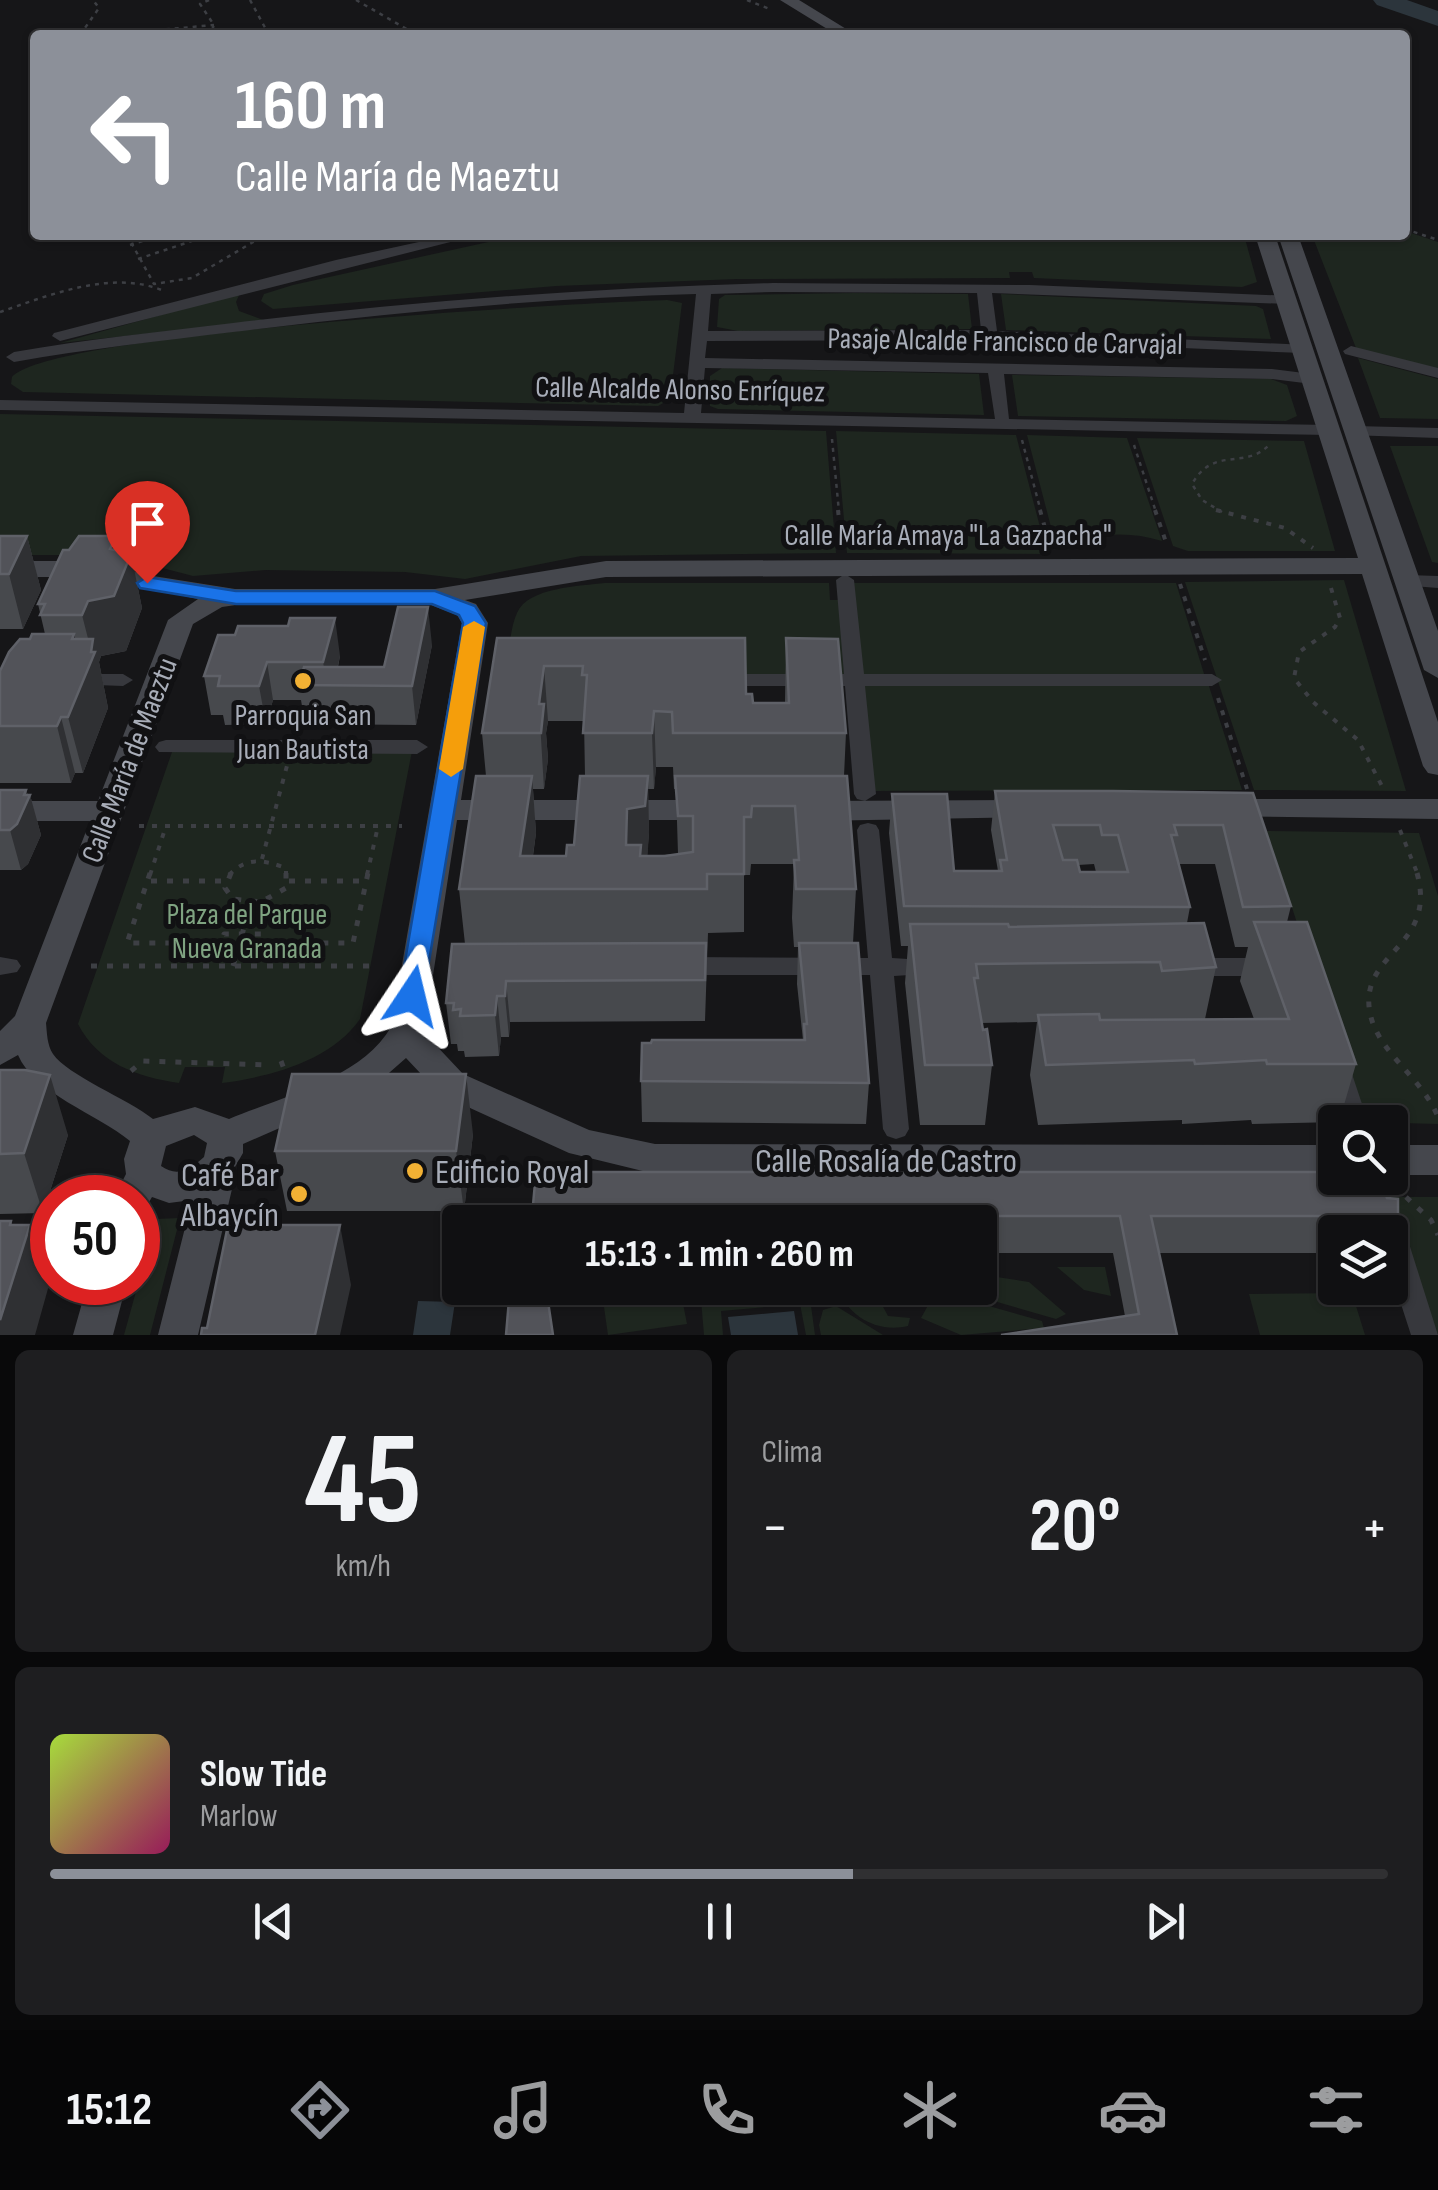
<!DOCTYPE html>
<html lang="es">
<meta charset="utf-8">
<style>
:root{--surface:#101012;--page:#1e1e20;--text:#f1f3f6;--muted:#9c9d9f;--line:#303032;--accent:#8c9099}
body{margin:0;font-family:"Sofia Sans Condensed",sans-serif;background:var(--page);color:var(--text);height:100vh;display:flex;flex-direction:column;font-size:38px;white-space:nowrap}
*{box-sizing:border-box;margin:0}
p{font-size:32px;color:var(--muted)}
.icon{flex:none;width:55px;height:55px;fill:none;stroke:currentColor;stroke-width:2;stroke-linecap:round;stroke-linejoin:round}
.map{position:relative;height:1335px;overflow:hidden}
.sheet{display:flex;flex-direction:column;gap:15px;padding:15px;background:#09090a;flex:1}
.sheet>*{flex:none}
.guide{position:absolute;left:30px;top:30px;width:1380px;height:210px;border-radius:10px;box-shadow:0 2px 8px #0004,0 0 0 2px var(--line);background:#8c9099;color:#fff;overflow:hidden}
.tools{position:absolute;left:1318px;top:1105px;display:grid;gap:20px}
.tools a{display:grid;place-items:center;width:90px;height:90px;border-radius:10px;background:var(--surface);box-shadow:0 2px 8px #0004,0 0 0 2px var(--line);font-size:50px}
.speed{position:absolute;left:30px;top:1175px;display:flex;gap:20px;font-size:50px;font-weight:700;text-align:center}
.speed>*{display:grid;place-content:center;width:130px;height:130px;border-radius:50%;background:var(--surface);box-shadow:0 2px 8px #0004,0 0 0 2px var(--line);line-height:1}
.speed .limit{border:15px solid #d22;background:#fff;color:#111}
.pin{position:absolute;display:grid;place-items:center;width:85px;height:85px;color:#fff;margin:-102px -42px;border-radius:50% 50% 50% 0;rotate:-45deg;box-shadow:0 0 10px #0007}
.pin .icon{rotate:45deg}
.me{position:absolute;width:110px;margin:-55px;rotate:10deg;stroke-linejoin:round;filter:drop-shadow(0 0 8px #0008)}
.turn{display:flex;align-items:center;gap:35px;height:210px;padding:0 40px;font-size:45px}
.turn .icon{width:130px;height:130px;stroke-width:2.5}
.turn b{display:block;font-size:70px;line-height:85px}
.big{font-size:75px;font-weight:700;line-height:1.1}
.sheet .card{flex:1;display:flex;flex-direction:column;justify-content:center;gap:15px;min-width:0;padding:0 35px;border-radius:15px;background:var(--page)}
.sheet .dial{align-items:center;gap:0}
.dial b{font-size:130px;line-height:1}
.song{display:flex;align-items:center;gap:30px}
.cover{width:120px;height:120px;border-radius:15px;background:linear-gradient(135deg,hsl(80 70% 55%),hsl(330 70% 35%))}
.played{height:10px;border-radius:5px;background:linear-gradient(90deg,var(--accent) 60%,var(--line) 60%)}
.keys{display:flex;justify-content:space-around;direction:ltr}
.heat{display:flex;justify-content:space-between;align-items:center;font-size:55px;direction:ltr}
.sheet .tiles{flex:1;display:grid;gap:15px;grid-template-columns:1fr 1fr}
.card:last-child{grid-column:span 2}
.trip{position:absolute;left:442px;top:1205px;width:555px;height:100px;border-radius:10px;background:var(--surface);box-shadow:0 2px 8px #0004,0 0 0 2px var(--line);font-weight:700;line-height:100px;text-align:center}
.tabs{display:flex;height:160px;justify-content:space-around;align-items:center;background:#060607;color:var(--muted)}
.tabs .icon{width:70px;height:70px}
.tabs .selected{color:var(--accent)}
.tabs b{font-size:45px;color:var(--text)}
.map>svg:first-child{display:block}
.green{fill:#1e261f}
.water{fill:#2c353c}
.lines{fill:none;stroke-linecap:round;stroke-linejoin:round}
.river{fill:#2c353c;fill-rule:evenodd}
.path-far2{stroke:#3d3f44;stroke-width:2.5;stroke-dasharray:4 5;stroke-linecap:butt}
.path-far1{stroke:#3d3f44;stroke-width:4;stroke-dasharray:5 8;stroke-linecap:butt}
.path{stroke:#3d3f44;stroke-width:5;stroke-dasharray:6 10;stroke-linecap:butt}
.street{fill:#37383d;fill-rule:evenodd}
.secondary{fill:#45474d;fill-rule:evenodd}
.wall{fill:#47494d;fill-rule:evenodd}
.shaded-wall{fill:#2f3033}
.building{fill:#525359;stroke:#5f6168;stroke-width:2.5;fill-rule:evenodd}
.route{fill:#1a73e8;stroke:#114b97;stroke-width:2.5}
.slow{fill:#f59e0b}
.poi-dot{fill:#f2b134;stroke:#111113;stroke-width:4}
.labels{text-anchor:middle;stroke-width:10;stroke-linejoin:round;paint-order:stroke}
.street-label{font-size:30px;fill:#a8adb8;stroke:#111113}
.poi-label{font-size:30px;fill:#a8adb8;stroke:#111113}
.park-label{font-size:30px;fill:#7fa381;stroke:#111113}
.near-street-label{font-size:35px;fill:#a8adb8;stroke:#111113}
.near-poi-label{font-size:35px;fill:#a8adb8;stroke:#111113;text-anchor:start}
</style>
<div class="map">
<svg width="1438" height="1335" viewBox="0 0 1438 1335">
<rect width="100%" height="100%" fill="#161618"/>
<path class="green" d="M1405,231l33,11v127l-82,-21 -44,-113h93z
M520,235h724l13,47 -15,5 -208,-9 -2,-6h-23l1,6 -273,1 -181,7 -283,23 -12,-8 3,-7 29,-9z
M240,293l-4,9 3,9 27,10 -206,22z
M854,293l114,1 4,35 -234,2 -21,-4 2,-28 6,-4z
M1001,294l255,12 7,3 8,30 -265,-9z
M667,300l15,3 -12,96 -12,7 -635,-14 -12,-8 1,-7c40,-45 566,-74 655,-77z
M1358,358l80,21v40l-58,-1z
M722,368l257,6 5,41 -266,-6 -8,-3v-30z
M1012,375l259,4 16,6 10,31 -11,5 -268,-5z
M0,414l826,17 10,122 -255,3 -116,23 -60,-7 -140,-2 -72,6 -65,-17 -35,-4h-93z
M836,431l180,4 31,119 -200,-1z
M1027,435l100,3 35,103c-36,-11 -72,-8 -105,9z
M1137,438l167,3 31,110h-147l-15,-5z
M1390,446h48v117l-6,-1z
M1344,580l62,211 -152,-1 -69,-208z
M605,583h224l1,17h13l5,76h-342c3,-19 3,-45 11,-63 11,-26 64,-27 88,-30z
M852,583h324l29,94 -345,-3z
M860,683h348l34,107 -371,1z
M412,751l-52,268c-29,42 -91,58 -138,64l3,-16h-40l-6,16c-42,-6 -81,-20 -101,-59l94,-272z
M1267,831l152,2 19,63v228l-76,-2z
M1386,1197h52v138z
M180,1218l-30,117h-26l32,-116z
M1057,1267h48l6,29 -27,-6z
M997,1277l32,5 37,32 -10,5 -107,-31h31v-10z
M641,1288h39l7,36 -79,11 -6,-42z
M700,1288h102l7,3 6,44h-9l-6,-31 -79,7 2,24h-19z
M837,1288h36l15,28 22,2 -2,8c-31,7 -59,-9 -71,-38z
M936,1291l106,30 2,7 -83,7 -40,-17z
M1352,1293l13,42h-105l-11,-41z
M836,1306l47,29h-62l-2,-10 4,-15z"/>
<path class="water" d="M418,1301l37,1 -5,33h-37z
M794,1311l4,24h-67l-3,-18z"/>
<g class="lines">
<path class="river" d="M1373,0h34l31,11v15l-61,-21z"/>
<path class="path-far2" d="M209,0l-9,4 14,21 -4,10
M250,0l19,35
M356,0l61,35
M747,0l25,10
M80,35l19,-27 -6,-8
M103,35l111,-10
M1405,229l33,11
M127,235l27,49 38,-6 73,-43
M130,245l32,-10
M138,259l72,-24
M0,312c50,-17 112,-43 164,-21
M832,439l7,73
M1022,440l19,72
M1134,445l22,67
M1222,512l-20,-12 -10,-16c22,-39 53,-13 78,-40"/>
<path class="path-far1" d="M838,510l4,39
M1040,510l10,36
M1155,510l12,35
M1216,510l69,18 28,20
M1180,584l25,76
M1331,588l9,30 -5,9 -36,25 -5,26 19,24 45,38 26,50
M1218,698l29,91
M139,826h263
M1400,830l18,45
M262,859l26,-97
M150,875l16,-49
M229,875c18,-19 35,-15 57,-7v7
M367,875l11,-49"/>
<path class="path" d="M150,873l-23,70h94l3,-9h37l-3,9h95l15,-70
M231,873l-6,15 8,11 28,3 25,-14v-15
M1417,873c21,75 -59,79 -47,140 8,40 51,63 68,104
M151,881h75
M289,881h77
M91,966h284
M233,966l18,-63
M281,1061l3,8
M131,1071l12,-10 127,4
M1406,1197l25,23 7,15"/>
<path class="street" d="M451,235h27l-418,106 -8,-5 2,-3 282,-73z
M773,283l257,2 262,11v6l-5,2 -295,-11 5,38 311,14 2,3 -8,5 -312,-13 -283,1 -2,17 567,11 40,5 8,5 -8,5 -40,-5 -268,-5 5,45 320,6 8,5 -8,5 -1329,-25v-10l684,13 12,-119c-155,4 -309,19 -463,38 -73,9 -146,17 -219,30l-8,-5 8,-5c73,-13 146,-20 219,-29 180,-22 359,-35 540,-40zM773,292l204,1 4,37 -273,1 3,-37zM705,368l283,5 7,46 -294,-6z
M1351,346l87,22v10l-93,-24 -2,-3z
M1354,426l84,2v10l-90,-3 -2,-4z
M845,574l9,6 10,94h348l10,6 -10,6h-347l11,108 -11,7 -8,-2 -3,-5 -9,-108h-126l-10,-6 10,-6h125l-8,-94z
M1407,575l31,1v12l-38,-3 -2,-4 2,-4z
M77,674h46l10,6 -10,6 -53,-2 -3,-4 3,-4z
M166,740h251l11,7 -11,7 -258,-2 -4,-5 4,-5z
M868,823l8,2 3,5 13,128 48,3 4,6 -4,6 -46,3 15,153 -4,7 -9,3 -9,-3 -4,-7 -13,-154h-189l-8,-3 -4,-6 4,-6 8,-3 187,1 -11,-128 3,-5z
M0,957l17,3 4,6 -4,6 -17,3z
M1191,958h76l8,3 4,6 -4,6 -8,3h-76l-8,-3 -4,-6 4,-6z
M1338,1061l9,3 4,7 17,51h-26l-17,-51 4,-7z
M1385,1201l10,3 4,8 39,123h-27l-21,-65v-38h-12l-7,-20 4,-8z"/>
<path class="secondary" d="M780,0h19l57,35h-19z
M1255,235h20l163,487v53l-10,-2 -5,-7 -61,-192 -756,3 -141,23 11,4 12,19 -27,177h251l11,3 4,7 -4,7 -11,3h-255l-32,207 6,13 32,34 126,56 66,14 680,1v30l-680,-1 -86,-21 -123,-56 -22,-5 -6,-10 4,-7 -16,-17 -33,29 -130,57v9l-15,26 4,10 -34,146h-40l34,-135 -23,3 -17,-6 -7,12 -7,2v-13h-24l12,-24 -2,-15 6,-18c-33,-27 -96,-48 -112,-86l-18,10v-34l15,-15 75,-195h-90v-20h98l70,-181 30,-21 -106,-22h-92v-16h92l55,14 88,14h200l171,-28 752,-3zM236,605h195l26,10 5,8 -71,404c-30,52 -110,70 -162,92l-34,-12 -42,12c-25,-20 -86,-44 -100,-65 -6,-9 -6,-21 -7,-31l147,-399 29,-17zM194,1135l13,8 -3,14c-14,12 -26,21 -43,9l5,-20z
M1278,235h20l140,396v47l-14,-8z
M1220,799h218v20l-229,-3 -4,-7 4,-7z
M1027,800l11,3 4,7 -4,7 -223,4 -11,-3 -4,-7 4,-7 11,-3z
M1390,1145h48v30h-48z
M88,1282h39l-14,53h-40z"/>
</g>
<path class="wall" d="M0,536h27l14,54 -18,39h-23z
M116,536l3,15 12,3 11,54 -16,43 -25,5 -2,6 9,46 -25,65h-8l-4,10h-71v-112l30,-32 15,-5 -7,-30 31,-54z
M235,635l105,21 -2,11h46l48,-22 -16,80 -111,-1 -4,-24h-28l-7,24 -41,1 -2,-10h-12l-7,-39z
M497,638l249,56 7,9h32l1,-65 60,95 -2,43 12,113 -3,54 16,140 -3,41 -224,-2 -1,-41 162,-41 -6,-56 1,-37h-4l-2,-29 2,-54h-43l-1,11h-6v57l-36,1 -3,88 -195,1 -1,15h-8l-2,19 -34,1 -1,-6h-6l-1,-7h-6l-5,-41 19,-59 -6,-55 27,-113 -4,-43zM548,721h36l1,55 -11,69 -8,11h-33l3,-23 -3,-44h11l4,-30 -2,-26zM656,767h17l1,22h2l2,65 -31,2 2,-23 -1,-44h6z
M0,790h26l2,5h2l11,40 -13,29 -7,6h-21z
M995,791l258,2 38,113 -4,16 69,142 -17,58 -87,2 -1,-4 -69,4v-4l-144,5 -8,-50 7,-53 -56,1 11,42 -7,60h-65l-15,-142 3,-37h-7l-12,-113 3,-39 62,77h44l-7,-41zM1094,864l2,8h-16l-2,-7zM1179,864h36l20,83h13l-8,34 14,38h-49l11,-52 -29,-44 3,-16z
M0,1070l68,65 -25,78 -43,1z
M473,1134l-9,77h-177l-12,-60z
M1387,1198l11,18 -8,25v-9h-55v21h-176l18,82 -52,-19 -12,-63h-133v-31h-447l-1,-6z"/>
<path class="shaded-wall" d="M27,536l14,54 -18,39 -14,-55z
M116,536l7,36 8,-18 11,54 -16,43 -25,5 -2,6 9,46 -25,65 -15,-56 4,-78 2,-5 11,43 8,-19 -11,-43z
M428,607l4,38 -16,80 -4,-39z
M335,618l5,38 -7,30h-6l-4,-24z
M267,662l6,38 -7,24 -7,-38z
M544,666l4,55 -2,12 2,26 -4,30 -5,-85z
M654,711l2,56 -2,22 -2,-56z
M61,717l14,56 -4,10 -14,-57z
M532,776l4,57 -8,56 -8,-33z
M648,776l1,57 -2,31 -21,-19 1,-36z
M26,790l2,8 2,-3 11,40 -13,29 -7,6 -11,-40z
M506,981l4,41 -1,15 -4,-41z
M497,996l4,41 -2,19 -4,-41z
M466,1074l7,60 -9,77 -8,-60z
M50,1075l18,60 -25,78 -19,-60z
M11,1221l10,30 9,-26 19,60 -14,50h-35v-15z
M340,1225l11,60 -11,50h-25z"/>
<path class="building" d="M0,536h27l-18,38h-9z
M79,536h37l-6,13 21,5 -17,42 -26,5 -6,14h-42l5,-11h-7l25,-54h6z
M398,607h30l-16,79 -113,-1 5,-18h80z
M290,618h45l-12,44h-56l-8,24h-41l2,-10h-16l14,-41h17l3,-9h50z
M32,634h42l-2,5h21l-2,13h4l-27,65h-7l-4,9h-57v-55l9,-19 11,-13h10z
M497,638h248l1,56h6l1,9h36l-3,-65 52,1 8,94h-173l-1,-21 -18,-1 -2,22h-69l4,-58h-5l1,-9h-39l-5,38h5l-3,29h-59z
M476,776h56l-12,80h46l1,-11h7l6,-69h68l-3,30 -18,3 -1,36h15l-1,11h25l28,-4v-36h-15l-3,-40h172l9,113h-60l-2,-29h5l-4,-54h-43l-1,11h-7v57h-37v15h-248z
M0,790h26l-2,5h6l-13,29 -7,6h-10z
M995,791h118l140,2 38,113 -48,1 -20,-82h-49l3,10h-6l19,72 -286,-1 -12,-112h55l7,77h48l-2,-11h7zM1053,825h47l2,10h16l10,37h-48l-3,-12h-14z
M1254,922h53l49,142h-89l-1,-4 -71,4 -1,-4 -148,5 -8,-50 61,-1 1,6 189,-1z
M1204,923l12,44 -54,4 -2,-9 -184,2 2,14h-4l9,52 4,-1 5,36h-67l-15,-141h98l1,3z
M706,943l-1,37 -199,1 -1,15h-8l-2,19 -35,1 1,-7 -8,1 1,-7h-8l6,-59z
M799,943h59l11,140 -228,-2 1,-38h9l1,-3h153l-1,-16h3z
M0,1070h25l25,5 -26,78 -24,1z
M292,1074h174l-10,77h-181z
M536,1172h799v6h45l7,20 11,1v17h-247l26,119h-176l138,-21 -19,-98h-588z
M0,1221h11l-1,4h20l-30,95z
M228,1225h112l-25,110h-114l1,-7h5z
M510,1288h36l7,47h-47z"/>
<path class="route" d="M147,577l89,14h199l40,15 11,17 -64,380h-19l-4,-7 64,-373 -4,-8 -27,-11h-196l-96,-16 -3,-5z"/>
<path class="slow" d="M474,621l11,6 -22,142 -12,8 -12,-8 24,-142z"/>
<g class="poi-dot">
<circle cx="303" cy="681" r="10"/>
<circle cx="415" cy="1171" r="10"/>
<circle cx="299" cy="1194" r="10"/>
</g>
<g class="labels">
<g class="street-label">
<text transform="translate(1005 341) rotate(1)" y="10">Pasaje Alcalde Francisco de Carvajal</text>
<text transform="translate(680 389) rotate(1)" y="10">Calle Alcalde Alonso Enríquez</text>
<text x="948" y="545">Calle María Amaya "La Gazpacha"</text>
<text transform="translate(129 760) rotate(-69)" y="10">Calle María de Maeztu</text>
</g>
<g class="poi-label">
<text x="303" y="725">Parroquia San<tspan x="303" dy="34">Juan Bautista</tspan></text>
</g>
<g class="park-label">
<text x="247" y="924">Plaza del Parque<tspan x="247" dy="34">Nueva Granada</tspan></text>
</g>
<g class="near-street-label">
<text x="886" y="1172">Calle Rosalía de Castro</text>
</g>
<g class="near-poi-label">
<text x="435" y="1183">Edificio Royal</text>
<text x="279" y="1186" text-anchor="end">Café Bar<tspan x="279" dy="40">Albaycín</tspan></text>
</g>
</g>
</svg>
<div class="tools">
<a><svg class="icon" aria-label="search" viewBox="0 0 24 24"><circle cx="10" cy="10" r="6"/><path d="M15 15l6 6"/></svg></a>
<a><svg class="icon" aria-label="layers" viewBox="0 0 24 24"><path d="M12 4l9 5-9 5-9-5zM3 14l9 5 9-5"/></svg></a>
</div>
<div class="speed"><div class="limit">50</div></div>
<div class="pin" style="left:147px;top:583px;background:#d93025"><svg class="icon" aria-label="arrive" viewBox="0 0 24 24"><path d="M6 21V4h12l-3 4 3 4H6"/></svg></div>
<svg class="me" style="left:412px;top:996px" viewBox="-20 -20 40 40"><path d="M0-17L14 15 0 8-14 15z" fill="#1a73e8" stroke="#fff" stroke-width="4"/></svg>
<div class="trip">15:13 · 1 min · 260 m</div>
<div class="guide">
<div class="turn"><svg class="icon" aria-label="left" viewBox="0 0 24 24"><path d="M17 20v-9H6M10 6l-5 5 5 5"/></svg><div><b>160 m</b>Calle María de Maeztu</div></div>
</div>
</div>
<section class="sheet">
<div class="tiles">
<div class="card dial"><b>45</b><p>km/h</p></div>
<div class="card"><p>Clima</p>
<div class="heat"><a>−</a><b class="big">20°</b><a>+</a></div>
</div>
<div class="card">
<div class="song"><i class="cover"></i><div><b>Slow Tide</b><p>Marlow</p></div></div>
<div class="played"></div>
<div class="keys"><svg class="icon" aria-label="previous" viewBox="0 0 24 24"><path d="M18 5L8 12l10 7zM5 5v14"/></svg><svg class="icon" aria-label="pause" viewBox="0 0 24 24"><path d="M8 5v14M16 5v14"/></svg><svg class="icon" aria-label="next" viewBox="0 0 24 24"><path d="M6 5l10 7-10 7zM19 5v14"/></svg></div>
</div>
</div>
</section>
<nav class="tabs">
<b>15:12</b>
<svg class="icon selected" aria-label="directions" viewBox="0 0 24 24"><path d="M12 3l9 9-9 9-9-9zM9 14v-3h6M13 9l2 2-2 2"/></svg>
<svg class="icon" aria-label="music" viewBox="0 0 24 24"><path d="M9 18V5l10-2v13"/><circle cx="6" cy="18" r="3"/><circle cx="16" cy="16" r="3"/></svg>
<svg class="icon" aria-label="phone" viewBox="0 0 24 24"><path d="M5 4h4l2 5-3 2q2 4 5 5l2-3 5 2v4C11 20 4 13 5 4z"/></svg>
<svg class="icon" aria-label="climate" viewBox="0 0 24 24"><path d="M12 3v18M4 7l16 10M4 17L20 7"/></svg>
<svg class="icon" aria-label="car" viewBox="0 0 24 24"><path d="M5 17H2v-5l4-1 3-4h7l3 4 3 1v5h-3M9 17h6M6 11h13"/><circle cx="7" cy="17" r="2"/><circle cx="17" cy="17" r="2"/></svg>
<svg class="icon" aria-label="filters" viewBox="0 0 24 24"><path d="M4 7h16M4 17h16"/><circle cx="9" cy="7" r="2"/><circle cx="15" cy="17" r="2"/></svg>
</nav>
